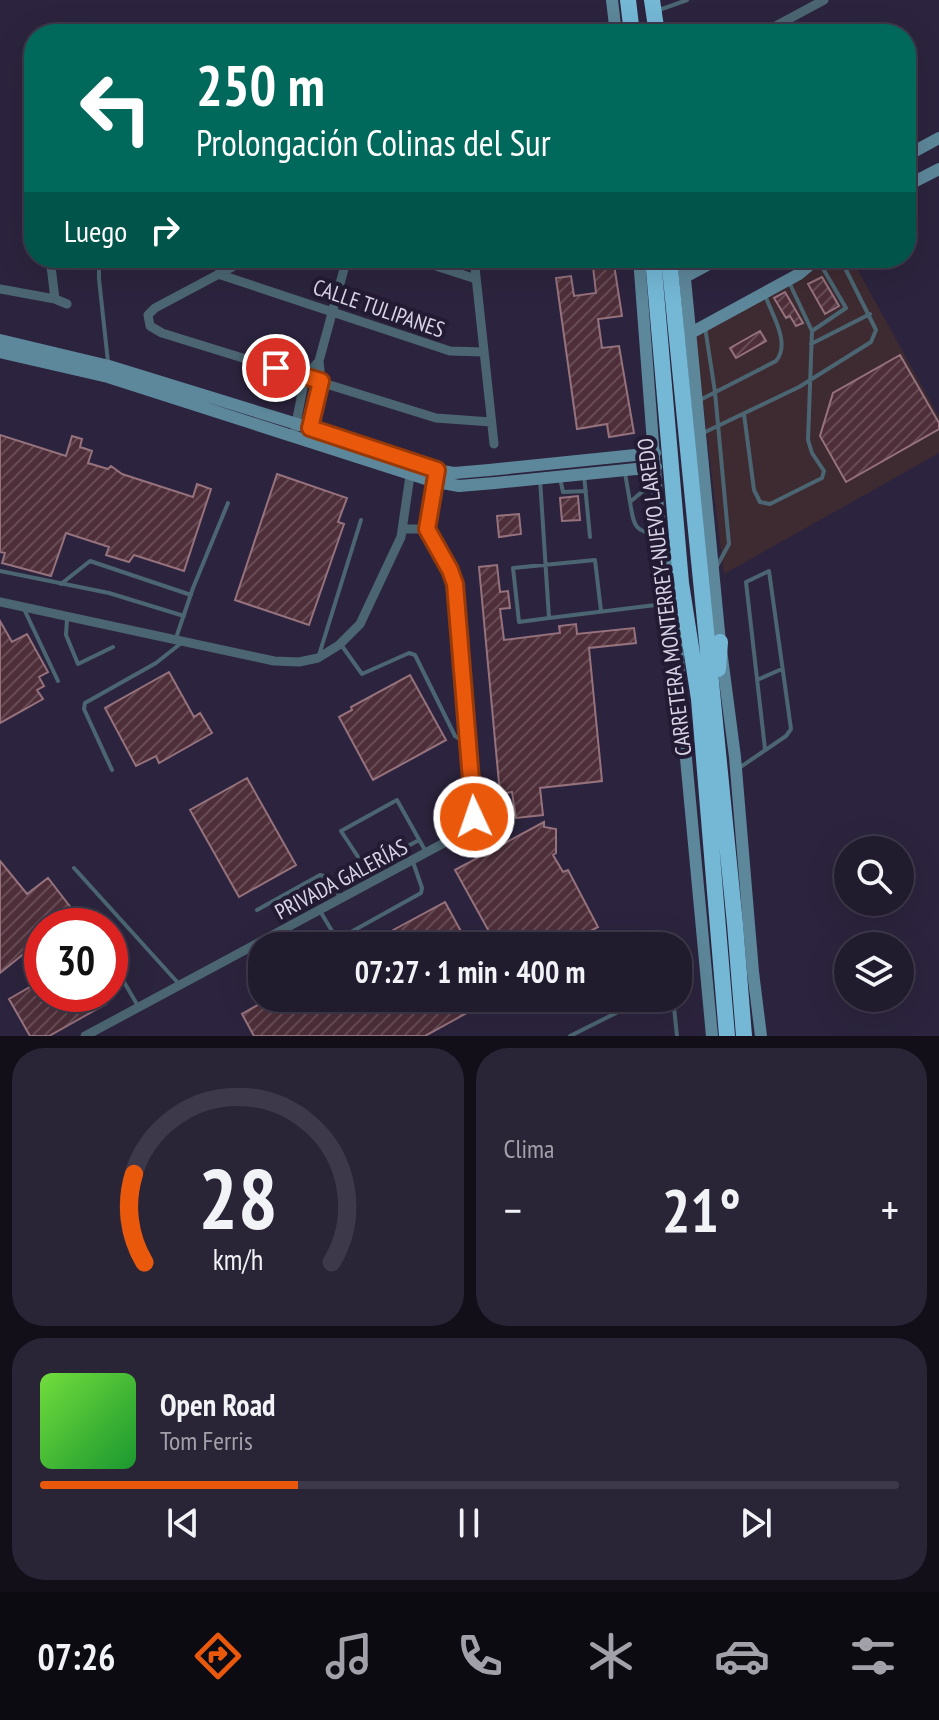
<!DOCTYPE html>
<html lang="es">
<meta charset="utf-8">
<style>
:root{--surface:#211b2e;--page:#292436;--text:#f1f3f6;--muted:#a2a1aa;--line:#3e394a;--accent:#ea580c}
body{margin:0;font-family:"PT Sans Narrow",sans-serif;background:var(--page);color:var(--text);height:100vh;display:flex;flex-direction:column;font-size:30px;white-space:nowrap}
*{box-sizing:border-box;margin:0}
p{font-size:26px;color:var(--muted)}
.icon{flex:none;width:44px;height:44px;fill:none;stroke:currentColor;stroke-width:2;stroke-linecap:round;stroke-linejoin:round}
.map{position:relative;height:1036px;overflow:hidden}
.sheet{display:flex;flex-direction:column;gap:12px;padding:12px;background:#120f19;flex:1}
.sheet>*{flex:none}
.banner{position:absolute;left:24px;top:24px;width:892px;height:244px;border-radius:32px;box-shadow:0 8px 32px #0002,0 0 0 2px var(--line);background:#00695c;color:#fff;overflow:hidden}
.buttons{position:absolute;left:834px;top:836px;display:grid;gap:16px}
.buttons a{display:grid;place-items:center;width:80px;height:80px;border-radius:50%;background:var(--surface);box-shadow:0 8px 32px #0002,0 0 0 2px var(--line);font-size:40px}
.speed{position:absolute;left:24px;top:908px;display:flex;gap:16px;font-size:40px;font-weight:700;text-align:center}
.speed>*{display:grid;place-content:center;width:104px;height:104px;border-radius:50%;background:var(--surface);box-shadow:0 8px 32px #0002,0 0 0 2px var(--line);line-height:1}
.speed .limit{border:12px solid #d22;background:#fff;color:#111}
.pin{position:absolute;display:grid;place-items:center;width:68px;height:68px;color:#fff;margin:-34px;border:4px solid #fff;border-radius:50%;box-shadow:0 2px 8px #0007}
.me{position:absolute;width:88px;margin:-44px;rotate:357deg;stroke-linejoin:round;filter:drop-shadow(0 0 6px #0008)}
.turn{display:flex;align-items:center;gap:28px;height:168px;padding:0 40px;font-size:36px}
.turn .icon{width:104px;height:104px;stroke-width:2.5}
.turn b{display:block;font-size:56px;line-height:68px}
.then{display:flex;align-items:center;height:76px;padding:0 40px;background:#0003;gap:16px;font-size:30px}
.big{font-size:60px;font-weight:700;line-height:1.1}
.sheet .card{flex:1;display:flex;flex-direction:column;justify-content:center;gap:12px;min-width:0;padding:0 28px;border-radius:32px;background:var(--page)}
.sheet .dial{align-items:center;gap:0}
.dial svg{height:208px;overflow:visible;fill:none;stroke:var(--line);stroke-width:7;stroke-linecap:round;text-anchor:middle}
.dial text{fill:var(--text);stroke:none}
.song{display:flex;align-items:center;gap:24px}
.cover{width:96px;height:96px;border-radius:12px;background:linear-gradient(135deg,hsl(100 70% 55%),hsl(130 70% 35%))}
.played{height:8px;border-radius:4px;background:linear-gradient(90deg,var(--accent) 30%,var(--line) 30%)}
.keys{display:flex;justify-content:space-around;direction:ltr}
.heat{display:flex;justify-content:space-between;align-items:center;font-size:44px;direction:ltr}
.sheet .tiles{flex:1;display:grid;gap:12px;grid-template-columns:1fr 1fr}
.card:last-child{grid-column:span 2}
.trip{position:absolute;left:248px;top:932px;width:444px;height:80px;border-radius:32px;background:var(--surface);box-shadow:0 8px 32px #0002,0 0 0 2px var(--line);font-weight:700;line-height:80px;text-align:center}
.tabs{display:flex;height:128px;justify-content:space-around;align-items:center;background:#0d0b12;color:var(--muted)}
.tabs .icon{width:56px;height:56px}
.tabs .active{color:var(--accent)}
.tabs b{font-size:36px;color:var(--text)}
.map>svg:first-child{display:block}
.commercial{fill:#3e2b31}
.building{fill:url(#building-hatch);stroke:#96727d;stroke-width:2}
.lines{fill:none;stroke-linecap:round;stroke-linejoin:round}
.lane{stroke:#4b6672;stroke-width:4}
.street{stroke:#4b6672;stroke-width:9}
.secondary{stroke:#5d879a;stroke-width:12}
.highway{stroke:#74b8d6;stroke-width:16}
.route-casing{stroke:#983908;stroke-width:20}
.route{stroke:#ea580c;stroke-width:14}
.labels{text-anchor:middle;stroke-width:8;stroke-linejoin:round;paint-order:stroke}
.street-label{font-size:22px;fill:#d8d4e5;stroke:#221b33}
</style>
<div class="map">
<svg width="939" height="1036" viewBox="0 0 939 1036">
<defs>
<pattern id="building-hatch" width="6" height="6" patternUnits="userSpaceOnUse" patternTransform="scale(2)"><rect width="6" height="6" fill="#4e2f39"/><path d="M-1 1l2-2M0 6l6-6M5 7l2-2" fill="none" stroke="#674c56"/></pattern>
</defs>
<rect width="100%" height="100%" fill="#2c243e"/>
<path class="commercial" d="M827,258h24l88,159v36l-215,121 -29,-236z"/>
<path class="building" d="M592,258h21l9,58 -24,3 4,29 17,-2 15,87 -25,4 -2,-13 -30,5 -21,-151 15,-2 3,20 22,-3z
M822,277l17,29 -14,8 -17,-30z
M785,292l18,31 -7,3 -6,-10 -4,2 -12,-20z
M760,331l6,10 -30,17 -6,-10z
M900,355l39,68v6l-93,53 -26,-46 13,-43z
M0,435l66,21 6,-20 10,3 -2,8 12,4 -4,12 20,6 3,-3 11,8 71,23 4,-13 14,5 -27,82 -50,-16 -5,7 -23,-7 3,-8 -43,-14 -15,43 -49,-13 3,-10 -5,-1z
M277,474l70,24 -9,24 6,2 -35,101 -74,-25z
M578,496l2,24 -18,1 -2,-23z
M519,514l2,20 -22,3 -2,-21z
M497,565l3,27 8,-1 2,17 -10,1 4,31 56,-7 -1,-7 17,-2 1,10 57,-6 2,15 -47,5 13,133 -62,7 3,27 -27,3 -4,-26 -12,2 -21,-227z
M0,621l12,21 15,-8 21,38 -9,5 5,9 -7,4 6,9 -43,24z
M169,672l25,45 6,-4 12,20 -53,30 -3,-7 -20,10 -31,-58z
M410,675l36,65 -73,40 -34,-63 13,-7 -1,-3z
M247,778l49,87 -57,32 -49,-87z
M544,822v5l12,2v24l-3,2 10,17 5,-2 30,57 -36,19h-65l-42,-76z
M0,861l27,33 21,-16 27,35 -16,13h-17v13l-42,34z
M445,902l24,44h-104l30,-17z
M42,980v14h58l6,10 -57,32h-19l-21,-37z
M270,998h224l-69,38h-171l-12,-22z"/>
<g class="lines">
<path class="lane" d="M659,10l28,-10
M104,258l-5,11v10l9,83
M705,327l10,65 14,152 -12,22
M812,331l34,-23 -28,-48
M811,344l59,-30
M698,401l78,-40c15,-18 -4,-46 -11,-66
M744,414l10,76 6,12 10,2 52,-26 2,-7 -12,-18 -4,-13 4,-109 -24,-51
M701,434l98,-47 72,-45 5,-12 -36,-72
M625,473l5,29
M584,475l6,62
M560,478l3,14 23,-1
M540,479l9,139 123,-15
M654,487l-11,4 -13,11c4,23 3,29 28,33
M0,571l109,22 75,23
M61,584l29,-23 101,34
M24,609l34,72
M549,618l-30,4 -6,-54 82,-8 6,51
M67,619l-1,16 12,29 35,-17
M176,638l17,-50 35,-85
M342,646l20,28 47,-21 6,2 40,81 11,7
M319,655l42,-135
M757,680l25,-11
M739,768l47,-32 5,-7 -22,-158 -23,11 19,167
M112,770l-28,-61 1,-6 71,-40 24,-19
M419,840l-53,29 -25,-38 56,-31 29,52
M74,868l105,116
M257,910l63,-35 7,2 13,20
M320,911l15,25 7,1 79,-44 1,-5 -9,-26
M110,958l28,48
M678,981l10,-6
M673,998l4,38
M570,1036l76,-38"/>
<path class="street" d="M761,34l63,-34
M50,258l5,41
M249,258l-94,50 -7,7 2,11 12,7 274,85 55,4
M411,258l65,21
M474,258l20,186
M218,274l232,77 34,1
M0,289l55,10 12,5
M295,429l10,-52 14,-16
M309,432l12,-51 -2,-20 28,-103
M403,529h24
M0,602l274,59 25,1 19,-4 21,-13 21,-21 41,-87 10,-68
M85,1036l357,-192 18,-12 14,-15 -19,-233c-6,-19 -25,-37 -28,-57 -2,-17 8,-34 10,-50"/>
<path class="secondary" d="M612,0l4,34
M906,156l33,-18
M906,186l33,-17
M639,258l21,278 15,77 6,92 31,331
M683,258l37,384 15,115 18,215 8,64
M685,277l35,-19
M689,334l110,-60 19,-16
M0,340l109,26 201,62 119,41 25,4 35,-3 166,-17
M0,352l108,25 324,104 27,5 36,-3 161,-16"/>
<path class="highway" d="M628,0l4,34
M652,0l5,34
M653,258l28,325 18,116 28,337
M669,258l66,666 9,112
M718,669l2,-27"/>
</g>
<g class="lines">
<defs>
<path id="route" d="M276,368l45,13 -11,47 127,42 -10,59 23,41 5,14 19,233"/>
</defs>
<use href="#route" class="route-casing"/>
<use href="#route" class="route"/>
</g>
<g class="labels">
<g class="street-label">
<text transform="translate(379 308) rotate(19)" y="8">CALLE TULIPANES</text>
<text transform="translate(664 597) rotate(-97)" y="8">CARRETERA MONTERREY-NUEVO LAREDO</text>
<text transform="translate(341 879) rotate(-28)" y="8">PRIVADA GALERÍAS</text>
</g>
</g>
</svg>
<div class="buttons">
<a><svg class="icon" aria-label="search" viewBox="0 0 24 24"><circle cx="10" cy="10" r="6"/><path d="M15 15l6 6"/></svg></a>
<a><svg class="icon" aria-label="layers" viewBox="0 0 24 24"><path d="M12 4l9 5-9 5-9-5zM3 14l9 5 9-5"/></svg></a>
</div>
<div class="speed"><div class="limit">30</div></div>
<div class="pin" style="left:276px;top:368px;background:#d93025"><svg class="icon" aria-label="arrive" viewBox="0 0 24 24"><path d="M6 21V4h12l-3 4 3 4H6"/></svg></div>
<svg class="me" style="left:474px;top:817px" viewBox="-20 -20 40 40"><circle r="17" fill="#ea580c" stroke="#fff" stroke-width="3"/><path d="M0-11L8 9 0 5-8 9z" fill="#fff"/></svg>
<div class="trip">07:27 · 1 min · 400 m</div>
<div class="banner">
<div class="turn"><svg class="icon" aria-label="left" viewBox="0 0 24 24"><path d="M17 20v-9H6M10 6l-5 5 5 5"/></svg><div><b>250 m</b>Prolongación Colinas del Sur</div></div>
<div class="then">Luego<svg class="icon" aria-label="right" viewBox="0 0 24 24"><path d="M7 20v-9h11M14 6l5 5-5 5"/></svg></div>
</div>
</div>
<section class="sheet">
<div class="tiles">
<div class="card dial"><svg viewBox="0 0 100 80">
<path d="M14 69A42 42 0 1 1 86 69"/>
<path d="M14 69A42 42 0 0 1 10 35" stroke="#ea580c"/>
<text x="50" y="56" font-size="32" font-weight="700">28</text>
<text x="50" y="72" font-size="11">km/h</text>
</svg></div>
<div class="card"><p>Clima</p>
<div class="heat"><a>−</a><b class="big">21°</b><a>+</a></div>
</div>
<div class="card">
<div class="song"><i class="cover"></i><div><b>Open Road</b><p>Tom Ferris</p></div></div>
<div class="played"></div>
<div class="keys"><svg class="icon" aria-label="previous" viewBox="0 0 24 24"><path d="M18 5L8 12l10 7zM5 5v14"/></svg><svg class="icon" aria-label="pause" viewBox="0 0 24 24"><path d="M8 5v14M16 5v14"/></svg><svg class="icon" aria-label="next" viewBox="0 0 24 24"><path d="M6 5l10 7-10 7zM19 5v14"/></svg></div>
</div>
</div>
</section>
<nav class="tabs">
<b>07:26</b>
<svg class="icon active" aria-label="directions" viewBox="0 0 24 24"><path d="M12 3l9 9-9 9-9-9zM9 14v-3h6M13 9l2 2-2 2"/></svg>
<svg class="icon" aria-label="music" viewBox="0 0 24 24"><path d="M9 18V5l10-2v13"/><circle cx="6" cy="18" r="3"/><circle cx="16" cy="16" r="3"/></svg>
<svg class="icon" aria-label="phone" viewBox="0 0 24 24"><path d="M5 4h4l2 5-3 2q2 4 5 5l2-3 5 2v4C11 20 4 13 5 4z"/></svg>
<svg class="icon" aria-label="climate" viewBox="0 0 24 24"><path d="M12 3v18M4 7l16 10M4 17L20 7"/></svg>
<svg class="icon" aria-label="car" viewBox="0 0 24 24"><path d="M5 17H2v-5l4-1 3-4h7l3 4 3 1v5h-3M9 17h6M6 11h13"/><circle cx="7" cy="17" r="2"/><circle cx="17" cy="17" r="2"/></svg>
<svg class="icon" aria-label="filters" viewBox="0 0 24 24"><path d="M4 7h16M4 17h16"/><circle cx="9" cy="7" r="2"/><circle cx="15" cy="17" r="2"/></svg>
</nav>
